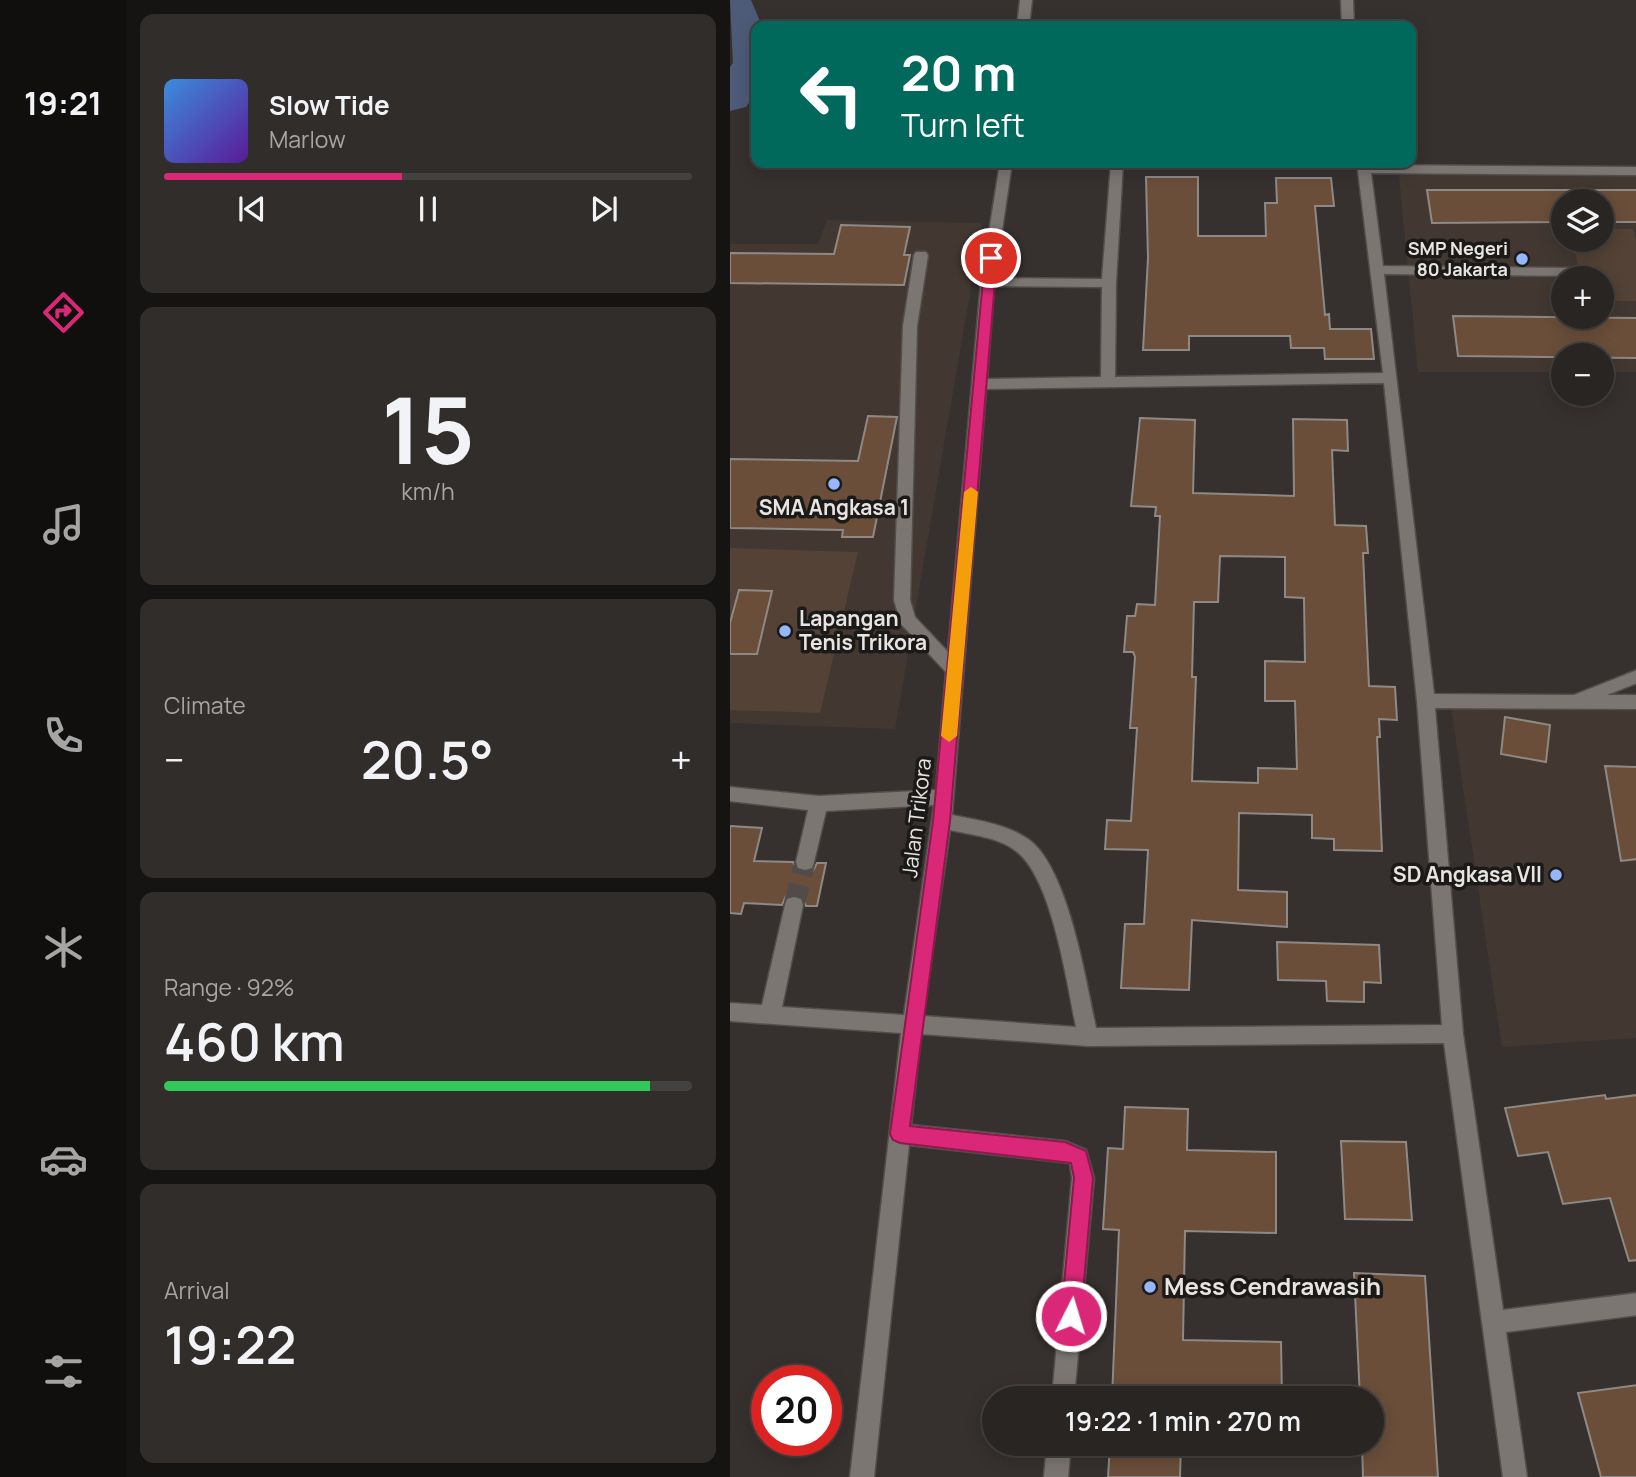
<!DOCTYPE html>
<meta charset="utf-8">
<style>
:root{--surface:#282522;--page:#302d2a;--text:#f1f3f6;--muted:#a5a5a5;--line:#444240;--accent:#db2777}
body{margin:0;font-family:Manrope,sans-serif;background:var(--page);color:var(--text);height:100vh;display:flex;flex-direction:column;font-size:26px;white-space:nowrap}
*{box-sizing:border-box;margin:0}
p{font-size:23px;color:var(--muted)}
.icon{flex:none;width:38px;height:38px;fill:none;stroke:currentColor;stroke-width:2;stroke-linecap:round;stroke-linejoin:round}
.map{position:relative;flex:1;overflow:hidden}
.drawer{display:flex;flex-direction:column;gap:14px;padding:14px;background:#161413;width:604px}
.drawer>*{flex:none}
.hud{position:absolute;left:21px;top:21px;width:665px;height:147px;border-radius:14px;box-shadow:0 4px 18px #0003,0 0 0 2px var(--line);background:#00695c;color:#fff;overflow:hidden}
.fabs{position:absolute;left:821px;top:189px;display:grid;gap:14px}
.fabs a{display:grid;place-items:center;width:63px;height:63px;border-radius:50%;background:var(--surface);box-shadow:0 4px 18px #0003,0 0 0 2px var(--line);font-size:35px}
.speed{position:absolute;left:21px;top:1365px;display:flex;gap:14px;font-size:35px;font-weight:700;text-align:center}
.speed>*{display:grid;place-content:center;width:91px;height:91px;border-radius:50%;background:var(--surface);box-shadow:0 4px 18px #0003,0 0 0 2px var(--line);line-height:1}
.speed .limit{border:10px solid #d22;background:#fff;color:#111}
.pin{position:absolute;display:grid;place-items:center;width:60px;height:60px;color:#fff;margin:-30px;border:4px solid #fff;border-radius:50%;box-shadow:0 2px 7px #0007}
.me{position:absolute;width:77px;margin:-38px;rotate:5deg;stroke-linejoin:round;filter:drop-shadow(0 0 5px #0008)}
.turn{display:flex;align-items:center;gap:24px;height:147px;padding:0 35px;font-size:32px}
.turn .icon{width:91px;height:91px;stroke-width:2.5}
.turn b{display:block;font-size:49px;line-height:60px}
.big{font-size:52px;font-weight:600;line-height:1.1}
.drawer .card{flex:1;display:flex;flex-direction:column;justify-content:center;gap:10px;min-width:0;padding:0 24px;border-radius:14px;background:var(--page)}
.drawer .dial{align-items:center;gap:0}
.dial b{font-size:91px;line-height:1}
.song{display:flex;align-items:center;gap:21px}
.cover{width:84px;height:84px;border-radius:10px;background:linear-gradient(135deg,hsl(210 70% 55%),hsl(270 70% 35%))}
.played{height:7px;border-radius:4px;background:linear-gradient(90deg,var(--accent) 45%,var(--line) 45%)}
.keys{display:flex;justify-content:space-around;direction:ltr}
.heat{display:flex;justify-content:space-between;align-items:center;font-size:38px;direction:ltr}
.charge{height:10px;border-radius:5px;background:linear-gradient(90deg,#34c759 92%,var(--line) 0)}
.trip{position:absolute;left:252px;top:1386px;width:402px;height:70px;border-radius:35px;background:var(--surface);box-shadow:0 4px 18px #0003,0 0 0 2px var(--line);font-weight:600;line-height:70px;text-align:center}
main{display:flex;flex:1;min-height:0}
.tabs{display:flex;flex-direction:column;width:126px;justify-content:space-around;align-items:center;background:#100f0e;color:var(--muted)}
.tabs .icon{width:49px;height:49px}
.tabs .active{color:var(--accent)}
.tabs b{font-size:32px;color:var(--text)}
.map>svg:first-child{display:block}
.built{fill:#423831;fill-rule:evenodd}
.green{fill:#534235}
.lines{fill:none;stroke-linecap:round;stroke-linejoin:round}
.river{fill:#4e5b78;fill-rule:evenodd}
.building{fill:#6a4e3a;stroke:#8f8985;stroke-width:2;fill-rule:evenodd}
.minor-tunnel{stroke:#514c49;stroke-width:21;stroke-dasharray:21 10;stroke-linecap:butt}
.minor-casing{stroke:#524e4b;stroke-width:3}
.minor{fill:#7b7672;fill-rule:evenodd}
.route{fill:#db2777;stroke:#8e194d;stroke-width:2}
.slow{fill:#f59e0b}
.poi-dot{fill:#96b6fd;stroke:#1c1a18;stroke-width:2.5}
.labels{text-anchor:middle;stroke-width:7;stroke-linejoin:round;paint-order:stroke}
.far-poi-label{font-size:18px;font-weight:bold;fill:#e7e4e2;stroke:#1c1a18;text-anchor:end}
.poi-label{font-size:21px;font-weight:bold;fill:#e7e4e2;stroke:#1c1a18}
.street-label{font-size:21px;fill:#e7e4e2;stroke:#1c1a18}
.near-poi-label{font-size:24px;font-weight:bold;fill:#e7e4e2;stroke:#1c1a18;text-anchor:start}
</style>
<main>
<nav class="tabs">
<b>19:21</b>
<svg class="icon active" aria-label="directions" viewBox="0 0 24 24"><path d="M12 3l9 9-9 9-9-9zM9 14v-3h6M13 9l2 2-2 2"/></svg>
<svg class="icon" aria-label="music" viewBox="0 0 24 24"><path d="M9 18V5l10-2v13"/><circle cx="6" cy="18" r="3"/><circle cx="16" cy="16" r="3"/></svg>
<svg class="icon" aria-label="phone" viewBox="0 0 24 24"><path d="M5 4h4l2 5-3 2q2 4 5 5l2-3 5 2v4C11 20 4 13 5 4z"/></svg>
<svg class="icon" aria-label="climate" viewBox="0 0 24 24"><path d="M12 3v18M4 7l16 10M4 17L20 7"/></svg>
<svg class="icon" aria-label="car" viewBox="0 0 24 24"><path d="M5 17H2v-5l4-1 3-4h7l3 4 3 1v5h-3M9 17h6M6 11h13"/><circle cx="7" cy="17" r="2"/><circle cx="17" cy="17" r="2"/></svg>
<svg class="icon" aria-label="filters" viewBox="0 0 24 24"><path d="M4 7h16M4 17h16"/><circle cx="9" cy="7" r="2"/><circle cx="15" cy="17" r="2"/></svg>
</nav>
<section class="drawer">
<div class="card">
<div class="song"><i class="cover"></i><div><b>Slow Tide</b><p>Marlow</p></div></div>
<div class="played"></div>
<div class="keys"><svg class="icon" aria-label="previous" viewBox="0 0 24 24"><path d="M18 5L8 12l10 7zM5 5v14"/></svg><svg class="icon" aria-label="pause" viewBox="0 0 24 24"><path d="M8 5v14M16 5v14"/></svg><svg class="icon" aria-label="next" viewBox="0 0 24 24"><path d="M6 5l10 7-10 7zM19 5v14"/></svg></div>
</div>
<div class="card dial"><b>15</b><p>km/h</p></div>
<div class="card"><p>Climate</p>
<div class="heat"><a>−</a><b class="big">20.5°</b><a>+</a></div>
</div>
<div class="card"><p>Range · 92%</p><b class="big">460 km</b><div class="charge"></div></div>
<div class="card"><p>Arrival</p><b class="big">19:22</b></div>
</section>
<div class="map">
<svg width="907" height="1477" viewBox="0 0 907 1477">
<rect width="100%" height="100%" fill="#36312e"/>
<path class="built" d="M668,165l238,4v203h-34v-17h-39v17h-145zM833,201h39v39h-39zM833,278h39v39h-39z
M97,220l155,3 -87,506 -165,-6v-479h88z
M721,707l185,4v327l-134,9z"/>
<path class="green" d="M872,229h31l4,15 -1,57h-34v-23h-22l-7,-38h29z
M0,548l128,4 -38,161 -90,-3z"/>
<g class="lines">
<path class="river" d="M0,0h21l11,26h-6v67l-10,14 -16,4v-44l3,-4z"/>
</g>
<path class="building" d="M416,177h52v59h68l-1,-33h12l-1,-25h55l3,28h-19l10,109 4,-1 1,15h41l3,30h-49l-1,-11h-33l-1,-12h-101v14h-46l5,-92z
M697,190h210v32h-35v-21h-39v21l-131,1z
M111,225l69,2 -6,28h6l-6,30 -174,-2v-30l104,1z
M723,316l184,2v40l-179,-2z
M138,416l29,1 -24,120h-31l1,-7 -113,-2v-69l128,2z
M410,418l55,2 -2,73 101,3 -1,-77 54,1 1,31 -16,-1 3,75 31,1 2,27h-5l6,133 26,1 2,33 -18,-1 1,18h-3l5,114 -48,-1v-11l-22,-1v-23l-73,-2 -1,77 49,2v35l-95,-7 -3,70 -68,-2 4,-64h19l4,-74 -43,-1 2,-29 24,1 6,-93h-7l5,-71 -2,-5h-9l3,-36h8l2,-12 18,1 5,-89h-5l1,-9 -25,-1zM490,556l65,1v40l19,1 1,64 -40,-1v40h30l2,68 -39,-1v15l-66,-2 4,-104h-4l2,-75h24z
M9,590l33,1 -15,63h-27v-31z
M775,717l45,8 -4,37 -45,-8z
M875,766l32,1v92l-16,2z
M0,826l32,2 -8,33 39,1 3,7 8,4 9,-2 4,-8h9l-9,43h-11l-4,-10 -9,-2 -7,2 -4,9 -38,-2 -3,11 -11,-1z
M547,942l102,3 2,38 -17,-1v20l-37,-1 -1,-20 -48,-1z
M875,1095l1,4 31,-4v165l-8,1 -19,-63 -47,6 -15,-52 -30,4 -13,-48z
M395,1107l63,2 -1,41 89,2v81l-91,-2 -2,109 98,2 1,56h-170l7,-168 -16,-1 5,-81 15,1z
M611,1141l65,1 6,78 -67,-1z
M624,1273l71,3 13,201h-75l-1,-33h10v-46h-12z
M907,1385v92h-36l-23,-84z
M380,1444h71l-1,33h-72z"/>
<g class="lines">
<path class="minor-tunnel" d="M64,905l11,-43"/>
<defs>
<path id="minor" d="M290,0h12l-3,26h-12z
M611,0h12l1,26h-12z
M270,163h12l-17,115 107,1 9,-116h12l-7,120 -1,94 268,-4 -26,-210h12l1,2 267,2v8l-266,-2 12,93 192,2 7,4 -7,4 -191,-2 50,420 140,1 63,-25v13l-30,12h30v14l-202,-1 28,326 40,276 134,-17v22l-131,17 21,145h-24l-59,-434 -356,3 -167,-12 -10,91 154,16 21,9 8,28 -20,220h-22l20,-220 -2,-15 -161,-18 -35,332h-24l51,-444 -171,-12v-18l32,2 23,-100 2,-6 7,-2 7,2 2,6 -21,102 122,8 30,-210 -108,6 -12,51 -2,6 -7,2 -7,-2 -2,-6 12,-52 -78,-9v-14l89,9 117,-6 10,-118 -45,-48 -7,-24 9,-274 11,-71 2,-3h10l2,3 -11,71 -7,274 5,17 33,35 33,-370zM264,286l108,1 -1,90 -114,2zM654,383l33,318 25,324 -346,3c-10,-47 -28,-161 -68,-189 -22,-15 -51,-19 -76,-24l34,-426zM220,830c22,5 48,7 66,21 36,27 51,132 60,176l-153,-11z
M317,1444h24l-3,33h-24z"/>
</defs>
<use href="#minor" class="minor-casing"/>
<use href="#minor" class="minor"/>
</g>
<path class="route" d="M261,254l6,4 -47,563 -40,305 155,16 21,9 7,27 -12,138 -3,7 -7,3 -7,-3 -3,-7 13,-138 -3,-15 -171,-20 -7,-3 -3,-6 43,-313 52,-563z"/>
<path class="slow" d="M241,487l7,5 -21,244 -8,6 -8,-6 23,-244z"/>
<g class="poi-dot">
<circle cx="792" cy="259" r="7"/>
<circle cx="104" cy="484" r="7"/>
<circle cx="55" cy="631" r="7"/>
<circle cx="826" cy="875" r="7"/>
<circle cx="420" cy="1287" r="7"/>
</g>
<g class="labels">
<g class="far-poi-label">
<text x="778" y="255">SMP Negeri<tspan x="778" dy="21">80 Jakarta</tspan></text>
</g>
<g class="poi-label">
<text x="104" y="515">SMA Angkasa 1</text>
<text x="69" y="626" text-anchor="start">Lapangan<tspan x="69" dy="24">Tenis Trikora</tspan></text>
<text x="812" y="882" text-anchor="end">SD Angkasa VII</text>
</g>
<g class="street-label">
<text transform="translate(187 818) rotate(-83)" y="7">Jalan Trikora</text>
</g>
<g class="near-poi-label">
<text x="434" y="1295">Mess Cendrawasih</text>
</g>
</g>
</svg>
<div class="fabs">
<a><svg class="icon" aria-label="layers" viewBox="0 0 24 24"><path d="M12 4l9 5-9 5-9-5zM3 14l9 5 9-5"/></svg></a>
<a>+</a>
<a>−</a>
</div>
<div class="speed"><div class="limit">20</div></div>
<div class="pin" style="left:261px;top:258px;background:#d93025"><svg class="icon" aria-label="arrive" viewBox="0 0 24 24"><path d="M6 21V4h12l-3 4 3 4H6"/></svg></div>
<svg class="me" style="left:341px;top:1316px" viewBox="-20 -20 40 40"><circle r="17" fill="#db2777" stroke="#fff" stroke-width="3"/><path d="M0-11L8 9 0 5-8 9z" fill="#fff"/></svg>
<div class="trip">19:22 · 1 min · 270 m</div>
<div class="hud">
<div class="turn"><svg class="icon" aria-label="left" viewBox="0 0 24 24"><path d="M17 20v-9H6M10 6l-5 5 5 5"/></svg><div><b>20 m</b>Turn left</div></div>
</div>
</div>
</main>
